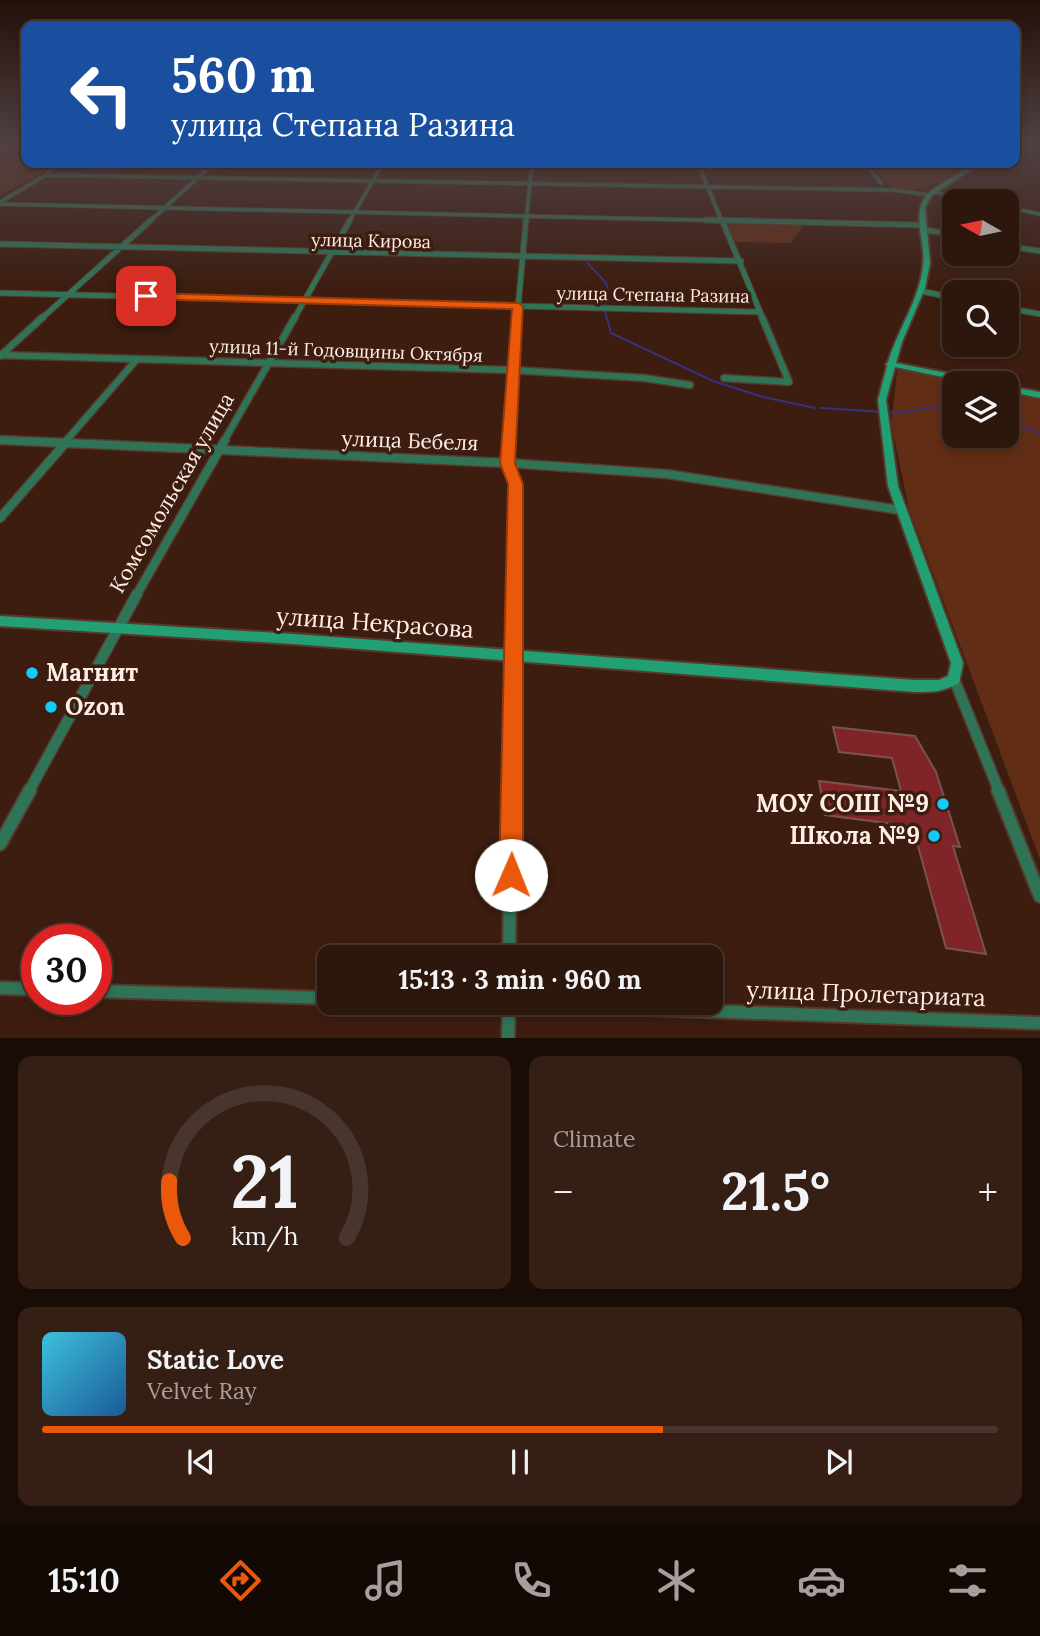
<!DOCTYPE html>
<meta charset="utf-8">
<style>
:root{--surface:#2d160c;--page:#351f15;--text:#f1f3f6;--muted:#a79f9d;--line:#48352d;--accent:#ea580c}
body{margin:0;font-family:Lora,serif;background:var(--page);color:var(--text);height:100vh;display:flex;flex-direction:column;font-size:26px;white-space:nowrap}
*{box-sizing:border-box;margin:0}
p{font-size:23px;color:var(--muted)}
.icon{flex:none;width:38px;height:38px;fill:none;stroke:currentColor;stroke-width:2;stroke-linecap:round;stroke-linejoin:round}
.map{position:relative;height:1038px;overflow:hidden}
.drawer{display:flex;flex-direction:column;gap:18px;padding:18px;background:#190c07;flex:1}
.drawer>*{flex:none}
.banner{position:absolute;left:21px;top:21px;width:999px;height:147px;border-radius:14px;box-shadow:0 4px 10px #0003,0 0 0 2px var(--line);background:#1a4fa0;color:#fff;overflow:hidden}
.needle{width:46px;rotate:279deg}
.fabs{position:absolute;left:942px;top:189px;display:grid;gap:14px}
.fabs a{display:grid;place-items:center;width:77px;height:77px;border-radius:14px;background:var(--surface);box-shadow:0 4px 10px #0003,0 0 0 2px var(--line);font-size:35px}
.speed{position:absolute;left:21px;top:924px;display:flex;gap:14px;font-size:35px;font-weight:700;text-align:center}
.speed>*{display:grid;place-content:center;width:91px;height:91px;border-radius:50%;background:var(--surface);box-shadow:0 4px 10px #0003,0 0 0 2px var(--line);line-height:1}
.speed .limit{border:10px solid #d22;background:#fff;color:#111}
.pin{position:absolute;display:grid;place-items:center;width:60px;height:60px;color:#fff;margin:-30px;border-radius:14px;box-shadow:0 4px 10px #0006}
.me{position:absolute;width:77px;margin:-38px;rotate:1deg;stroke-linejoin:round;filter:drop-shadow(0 0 5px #0008)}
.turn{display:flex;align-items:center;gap:24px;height:147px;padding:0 35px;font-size:32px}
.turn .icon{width:91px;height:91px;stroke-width:2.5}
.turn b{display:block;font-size:49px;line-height:60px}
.big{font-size:52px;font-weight:700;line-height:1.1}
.drawer .widget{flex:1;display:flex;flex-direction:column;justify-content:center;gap:10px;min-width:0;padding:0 24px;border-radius:14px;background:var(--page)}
.drawer .dial{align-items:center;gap:0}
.dial svg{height:182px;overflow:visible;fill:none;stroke:var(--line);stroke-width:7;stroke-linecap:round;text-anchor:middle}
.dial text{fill:var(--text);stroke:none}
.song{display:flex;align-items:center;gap:21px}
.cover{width:84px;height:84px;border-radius:10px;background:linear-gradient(135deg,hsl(190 70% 55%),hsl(210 70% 35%))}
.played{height:7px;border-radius:4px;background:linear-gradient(90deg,var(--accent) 65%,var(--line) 65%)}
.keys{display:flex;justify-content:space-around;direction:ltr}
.heat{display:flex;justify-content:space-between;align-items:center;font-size:38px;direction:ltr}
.drawer .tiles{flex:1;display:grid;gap:18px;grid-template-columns:1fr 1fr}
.widget:last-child{grid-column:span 2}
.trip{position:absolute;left:317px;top:945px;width:406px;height:70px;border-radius:14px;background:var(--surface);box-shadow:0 4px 10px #0003,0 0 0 2px var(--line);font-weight:700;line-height:70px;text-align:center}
.tab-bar{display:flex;height:112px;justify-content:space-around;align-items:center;background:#120905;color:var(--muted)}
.tab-bar .icon{width:49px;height:49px}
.tab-bar .selected{color:var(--accent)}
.tab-bar b{font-size:32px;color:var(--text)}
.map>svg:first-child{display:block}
.green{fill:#612d15}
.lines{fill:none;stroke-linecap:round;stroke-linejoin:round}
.stream{stroke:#3a317e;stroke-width:2}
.building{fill:#802527;stroke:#7a524f;stroke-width:2}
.street-far5-casing{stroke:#573a2e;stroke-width:5}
.street-far4-casing{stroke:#573a2e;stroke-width:7}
.street-far3-casing{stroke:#573a2e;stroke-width:9}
.street-far2-casing{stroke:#573a2e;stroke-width:11}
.street-far1-casing{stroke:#573a2e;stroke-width:13}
.street-casing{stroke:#573a2e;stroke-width:16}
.secondary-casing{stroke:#573a2e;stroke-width:4}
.street-far5{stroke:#307458;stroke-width:3.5}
.street-far4{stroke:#307458;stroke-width:5}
.street-far3{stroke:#307458;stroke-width:6}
.street-far2{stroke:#307458;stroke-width:8}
.street-far1{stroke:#307458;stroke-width:10}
.street{stroke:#307458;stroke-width:12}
.secondary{fill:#22a073;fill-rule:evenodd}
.route{fill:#ea580c;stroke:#983908;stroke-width:2}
.poi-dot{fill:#11cafa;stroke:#3c1d10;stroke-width:2.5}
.labels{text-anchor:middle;stroke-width:7;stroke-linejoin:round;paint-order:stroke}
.far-street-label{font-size:18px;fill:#ffede6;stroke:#3c1d10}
.street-label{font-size:21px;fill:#ffede6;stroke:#3c1d10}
.near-street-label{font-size:24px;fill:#ffede6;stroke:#3c1d10}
.near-poi-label{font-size:24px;font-weight:bold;fill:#ffede6;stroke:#3c1d10;text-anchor:start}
</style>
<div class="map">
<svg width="1040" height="1038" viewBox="0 0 1040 1038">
<rect width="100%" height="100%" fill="#3c1d10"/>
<path class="green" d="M0,144h26v19h23l-12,7 9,1 -46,24v-31l31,5 -31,-7z
M871,163l85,1 1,7c-17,11 -42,25 -64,16 -7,-4 -15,-14 -21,-19z
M727,223l77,1 -13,19 -56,-1z
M898,364l100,19h-44v53h52v-51l34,6v468l-131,-350 -18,-86z"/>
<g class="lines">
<path class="stream" d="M587,262c15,20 27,18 18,45
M605,311l6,22 102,48 50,16 52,11
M821,408l78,5 38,-7 17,2
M1006,421l34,12"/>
</g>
<path class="building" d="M833,727l82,9 21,36 24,75 -7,-1 33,108 -40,-6 -28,-102 -3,-1 -6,-19 -84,-11 -6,-34 82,10 -9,-33 -53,-6z"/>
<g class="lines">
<defs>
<path id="street-far5" d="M698,163l24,59
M865,163l16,20
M952,163l23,2
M46,175l847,15 36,5
M934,192l44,9
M0,202l46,-27 9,-12
M0,204l783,18
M1006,207l34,7
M149,222l65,-59
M349,222l34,-59
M526,222l6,-59"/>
<path id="street-far4" d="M706,220l216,5
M722,220l41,99
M923,230l31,4
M0,244l741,17
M1006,246l34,5
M921,291l33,7
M0,293l759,19
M1006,308l34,6
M41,319l110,-99
M294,319l56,-99
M517,319l9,-99"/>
<path id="street-far3" d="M0,355l512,15 132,8 46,7
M0,356l43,-39
M724,378l65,4 -27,-65
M0,440l28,1
M66,441l71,-82
M224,441l71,-124
M508,441l9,-124"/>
<path id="street-far2" d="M0,440l507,23 160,11 233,36
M508,440l-1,23 8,21 -1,112
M0,518l68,-78
M136,596l89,-156"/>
<path id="street-far1" d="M954,679l45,112
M29,791l108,-197
M511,791l3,-197"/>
<path id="street" d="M998,790l42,106
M0,844l30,-54
M509,957l2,-167
M0,988l37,1
M96,991l233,7
M481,1003l559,20
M508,1038l1,-35"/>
<path id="secondary" d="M976,163h5l-50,33 -6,12 5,55 -5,25 -23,54 -6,21 86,17 4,3h-15l-76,-16 -9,33 12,86 65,177 -4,20c-18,9 -24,9 -44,9l-621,-48 -294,-18v-10l294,18 621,46h24l9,-4 3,-13 -63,-177 -10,-86 9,-34 -1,-2 2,-2c10,-33 32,-63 35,-97 3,-22 -12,-51 3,-69 7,-9 39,-26 50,-33z
M1006,386l34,6v6l-34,-7z"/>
</defs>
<use href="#street-far5" class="street-far5-casing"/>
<use href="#street-far4" class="street-far4-casing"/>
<use href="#street-far3" class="street-far3-casing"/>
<use href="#street-far2" class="street-far2-casing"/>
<use href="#street-far1" class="street-far1-casing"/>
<use href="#street" class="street-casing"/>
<use href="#secondary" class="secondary-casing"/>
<use href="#street-far5" class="street-far5"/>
<use href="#street-far4" class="street-far4"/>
<use href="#street-far3" class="street-far3"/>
<use href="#street-far2" class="street-far2"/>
<use href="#street-far1" class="street-far1"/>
<use href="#street" class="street"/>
<use href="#secondary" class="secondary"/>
</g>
<linearGradient id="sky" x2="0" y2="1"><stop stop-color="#211009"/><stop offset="0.5" stop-color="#504042"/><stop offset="1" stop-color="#504042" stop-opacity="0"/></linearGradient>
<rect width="1040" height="289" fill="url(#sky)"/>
<path class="route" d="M146,293l372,10 5,3 -8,157 8,21v391l-4,8 -8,4 -9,-4 -3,-8 9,-391 -8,-21 12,-154 -370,-10 -1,-3z"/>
<g class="poi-dot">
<circle cx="32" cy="673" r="7"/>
<circle cx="51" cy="707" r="7"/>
<circle cx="943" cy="804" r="7"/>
<circle cx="934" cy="836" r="7"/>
</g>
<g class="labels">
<g class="far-street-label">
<text transform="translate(371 241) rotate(1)" y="6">улица Кирова</text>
<text transform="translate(653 295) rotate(1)" y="6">улица Степана Разина</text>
<text transform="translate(346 351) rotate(2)" y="6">улица 11-й Годовщины Октября</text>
</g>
<g class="street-label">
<text transform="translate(410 441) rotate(2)" y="7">улица Бебеля</text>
<text transform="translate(172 493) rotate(-60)" y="7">Комсомольская улица</text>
</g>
<g class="near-street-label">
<text transform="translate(375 623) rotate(4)" y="8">улица Некрасова</text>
<text transform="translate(866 994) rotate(2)" y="8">улица Пролетариата</text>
</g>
<g class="near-poi-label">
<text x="46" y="681">Магнит</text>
<text x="65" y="715">Ozon</text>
<text x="929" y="812" text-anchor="end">МОУ СОШ №9</text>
<text x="920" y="844" text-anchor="end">Школа №9</text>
</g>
</g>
</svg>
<div class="fabs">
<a><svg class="needle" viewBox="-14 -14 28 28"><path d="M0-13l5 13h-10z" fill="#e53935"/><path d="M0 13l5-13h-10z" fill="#a79f9d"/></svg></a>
<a><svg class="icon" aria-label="search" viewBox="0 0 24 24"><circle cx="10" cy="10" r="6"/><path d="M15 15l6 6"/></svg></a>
<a><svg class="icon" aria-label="layers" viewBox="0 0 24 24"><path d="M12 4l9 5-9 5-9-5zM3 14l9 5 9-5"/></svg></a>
</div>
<div class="speed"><div class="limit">30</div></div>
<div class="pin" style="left:146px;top:296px;background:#d93025"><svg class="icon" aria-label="arrive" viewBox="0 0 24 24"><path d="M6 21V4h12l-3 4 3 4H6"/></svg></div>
<svg class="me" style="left:511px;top:875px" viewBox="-20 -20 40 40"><circle r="19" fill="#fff"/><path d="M0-13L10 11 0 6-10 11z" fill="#ea580c"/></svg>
<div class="trip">15:13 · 3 min · 960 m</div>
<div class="banner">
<div class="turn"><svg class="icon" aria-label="left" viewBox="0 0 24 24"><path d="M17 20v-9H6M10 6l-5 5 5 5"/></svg><div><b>560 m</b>улица Степана Разина</div></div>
</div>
</div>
<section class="drawer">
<div class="tiles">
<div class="widget dial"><svg viewBox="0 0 100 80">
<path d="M14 69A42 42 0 1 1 86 69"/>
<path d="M14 69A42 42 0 0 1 8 44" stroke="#ea580c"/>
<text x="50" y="56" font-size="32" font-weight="700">21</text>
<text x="50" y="72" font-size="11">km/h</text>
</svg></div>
<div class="widget"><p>Climate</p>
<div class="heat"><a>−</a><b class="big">21.5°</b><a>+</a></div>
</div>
<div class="widget">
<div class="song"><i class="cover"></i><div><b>Static Love</b><p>Velvet Ray</p></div></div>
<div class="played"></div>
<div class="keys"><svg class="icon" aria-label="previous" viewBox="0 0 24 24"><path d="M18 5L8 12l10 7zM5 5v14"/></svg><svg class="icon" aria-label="pause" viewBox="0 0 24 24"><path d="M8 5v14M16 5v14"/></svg><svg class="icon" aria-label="next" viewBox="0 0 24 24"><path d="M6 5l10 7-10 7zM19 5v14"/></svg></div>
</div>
</div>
</section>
<nav class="tab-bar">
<b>15:10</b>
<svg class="icon selected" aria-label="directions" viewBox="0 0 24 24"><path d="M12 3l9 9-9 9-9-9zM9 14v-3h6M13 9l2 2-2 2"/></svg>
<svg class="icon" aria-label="music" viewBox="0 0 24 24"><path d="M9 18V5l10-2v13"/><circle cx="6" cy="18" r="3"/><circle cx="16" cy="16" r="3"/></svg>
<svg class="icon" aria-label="phone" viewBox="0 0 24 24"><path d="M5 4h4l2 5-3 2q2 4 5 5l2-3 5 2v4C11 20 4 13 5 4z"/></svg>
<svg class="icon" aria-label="climate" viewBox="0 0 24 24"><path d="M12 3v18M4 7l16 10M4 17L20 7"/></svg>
<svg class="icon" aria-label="car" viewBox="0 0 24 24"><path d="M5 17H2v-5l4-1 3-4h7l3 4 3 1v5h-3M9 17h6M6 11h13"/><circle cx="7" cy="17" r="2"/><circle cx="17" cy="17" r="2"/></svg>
<svg class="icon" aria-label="filters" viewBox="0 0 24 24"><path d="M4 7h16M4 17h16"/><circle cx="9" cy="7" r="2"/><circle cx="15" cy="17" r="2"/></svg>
</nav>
